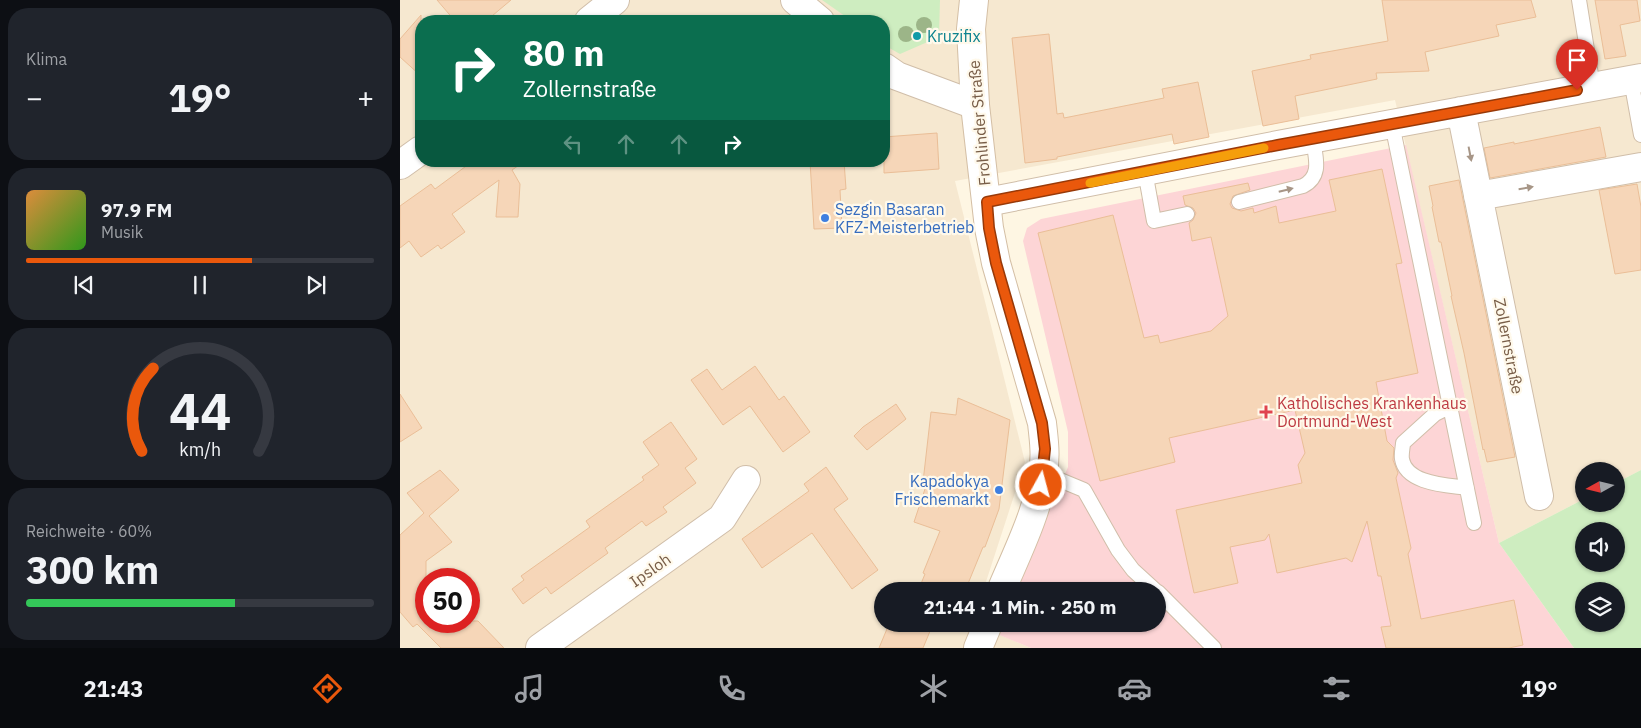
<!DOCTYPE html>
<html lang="de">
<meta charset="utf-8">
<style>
:root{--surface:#171b24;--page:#20242c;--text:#f1f3f6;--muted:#9ea1a6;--line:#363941;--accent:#ea580c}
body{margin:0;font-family:"IBM Plex Sans",sans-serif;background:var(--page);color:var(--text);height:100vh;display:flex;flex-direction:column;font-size:19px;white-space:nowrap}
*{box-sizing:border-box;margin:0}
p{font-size:16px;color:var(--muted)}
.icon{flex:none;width:28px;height:28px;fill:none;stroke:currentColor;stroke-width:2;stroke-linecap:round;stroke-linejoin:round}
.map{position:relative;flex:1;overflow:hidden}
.drawer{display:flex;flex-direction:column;gap:8px;padding:8px;background:#0d0f14;width:400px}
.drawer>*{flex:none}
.guide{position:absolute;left:15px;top:15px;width:475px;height:152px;border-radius:20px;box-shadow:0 1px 4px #0004;background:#0b6e4f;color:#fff;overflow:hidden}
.needle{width:32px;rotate:262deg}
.fabs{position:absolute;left:1175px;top:462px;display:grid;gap:10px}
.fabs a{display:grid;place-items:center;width:50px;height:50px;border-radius:50%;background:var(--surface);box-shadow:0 1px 4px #0004;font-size:25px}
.speed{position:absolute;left:15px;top:568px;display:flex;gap:10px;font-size:25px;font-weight:700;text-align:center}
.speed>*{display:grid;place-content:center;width:65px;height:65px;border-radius:50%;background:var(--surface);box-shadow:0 1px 4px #0004;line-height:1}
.speed .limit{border:8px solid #d22;background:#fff;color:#111}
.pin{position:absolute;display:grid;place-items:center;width:42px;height:42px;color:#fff;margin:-51px -21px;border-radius:50% 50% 50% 0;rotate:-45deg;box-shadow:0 0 5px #0007}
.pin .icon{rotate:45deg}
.me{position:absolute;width:55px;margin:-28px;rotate:7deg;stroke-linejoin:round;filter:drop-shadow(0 0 4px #0008)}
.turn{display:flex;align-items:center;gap:18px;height:105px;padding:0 25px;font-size:22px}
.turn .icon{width:65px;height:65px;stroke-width:2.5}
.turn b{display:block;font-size:35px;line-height:42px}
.lanes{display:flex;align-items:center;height:48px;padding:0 25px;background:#0003;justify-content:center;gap:25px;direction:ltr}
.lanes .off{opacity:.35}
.big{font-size:38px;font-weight:800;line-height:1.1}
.drawer .tile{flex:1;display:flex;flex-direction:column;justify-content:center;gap:8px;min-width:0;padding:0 18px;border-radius:20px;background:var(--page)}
.drawer .dial{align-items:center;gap:0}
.dial svg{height:130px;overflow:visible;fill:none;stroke:var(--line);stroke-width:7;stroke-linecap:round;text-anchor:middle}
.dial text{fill:var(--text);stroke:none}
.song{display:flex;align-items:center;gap:15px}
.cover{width:60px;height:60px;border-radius:8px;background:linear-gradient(135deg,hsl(30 70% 55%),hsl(110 70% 35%))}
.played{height:5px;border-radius:2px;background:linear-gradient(90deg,var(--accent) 65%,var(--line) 65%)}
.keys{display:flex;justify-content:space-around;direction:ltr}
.heat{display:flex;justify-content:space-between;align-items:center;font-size:28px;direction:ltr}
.charge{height:8px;border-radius:4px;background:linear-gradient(90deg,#34c759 60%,var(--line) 0)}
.trip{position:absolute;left:474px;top:582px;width:292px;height:50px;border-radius:25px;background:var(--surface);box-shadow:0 1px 4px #0004;font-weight:800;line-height:50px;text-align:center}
.dock{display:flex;height:80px;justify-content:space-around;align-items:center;background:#090b0e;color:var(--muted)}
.dock .icon{width:35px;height:35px}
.dock .selected{color:var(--accent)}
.dock b{font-size:22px;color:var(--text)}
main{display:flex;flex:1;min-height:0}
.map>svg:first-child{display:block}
.residential{fill:#f6e8d0;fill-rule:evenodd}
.medical{fill:#fdd5d6}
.green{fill:#ceedc0;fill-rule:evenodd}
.building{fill:#f6d6b8;stroke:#eabe97}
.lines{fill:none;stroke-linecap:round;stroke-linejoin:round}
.lane-casing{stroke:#d0bea9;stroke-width:16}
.street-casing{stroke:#d0bea9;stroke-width:30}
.secondary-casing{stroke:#d4bfa5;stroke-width:30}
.lane{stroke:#fff;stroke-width:14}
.street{stroke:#fff;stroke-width:28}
.secondary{stroke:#fff;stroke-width:28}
.tree{fill:#9cb588}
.oneway{fill:#a79687}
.route-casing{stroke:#983908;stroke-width:12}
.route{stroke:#ea580c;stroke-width:9}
.slow{stroke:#f59e0b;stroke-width:9}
.culture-dot{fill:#0f9aa8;stroke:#fff9eb;stroke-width:2}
.shop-dot{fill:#3f7fe0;stroke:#fff9eb;stroke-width:2}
.health-dot{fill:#e0444e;stroke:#fff9eb;stroke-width:2}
.labels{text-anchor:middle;stroke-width:4.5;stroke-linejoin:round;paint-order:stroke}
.culture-label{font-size:16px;fill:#0d838f;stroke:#fff9eb;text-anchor:start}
.street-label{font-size:16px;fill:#785d47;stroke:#fff9eb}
.shop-label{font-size:16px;fill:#366cbe;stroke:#fff9eb;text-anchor:start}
.health-label{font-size:16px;fill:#be3a42;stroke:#fff9eb;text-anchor:start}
</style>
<main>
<section class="drawer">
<div class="tile"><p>Klima</p>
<div class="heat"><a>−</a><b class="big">19°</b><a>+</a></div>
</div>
<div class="tile">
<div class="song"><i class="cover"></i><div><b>97.9 FM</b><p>Musik</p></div></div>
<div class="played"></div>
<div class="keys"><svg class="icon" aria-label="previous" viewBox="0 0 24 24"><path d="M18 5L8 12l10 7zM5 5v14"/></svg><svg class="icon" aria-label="pause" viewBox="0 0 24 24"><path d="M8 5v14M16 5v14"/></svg><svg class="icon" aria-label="next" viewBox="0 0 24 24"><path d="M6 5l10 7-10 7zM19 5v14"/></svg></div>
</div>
<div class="tile dial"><svg viewBox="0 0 100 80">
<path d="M14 69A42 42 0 1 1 86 69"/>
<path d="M14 69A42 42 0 0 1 21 18" stroke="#ea580c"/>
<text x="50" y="56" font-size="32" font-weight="700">44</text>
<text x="50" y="72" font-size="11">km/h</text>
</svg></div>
<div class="tile"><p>Reichweite · 60%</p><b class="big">300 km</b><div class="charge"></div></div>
</section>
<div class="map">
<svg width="1241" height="648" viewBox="0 0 1241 648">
<rect width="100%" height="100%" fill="#fef6e3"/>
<path class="residential" d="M0,0h1241v470l-25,13v-12h-32v28l-85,44 -104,-443 -440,81 70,281 -42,129h-101v33h91l58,24h-631zM21,21h463v140h-463zM26,579h43v42h-43z"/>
<path class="medical" d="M1006,145l93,398 75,105h-543l-34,-14 5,-10h156v-33h-143l53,-124v-35l-45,-191 4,-13 14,-9z"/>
<path class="green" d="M422,0h118l-1,37 -39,17 -16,-9v-24h-32z
M1241,470v178h-67l-75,-105 85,-44v5h32v-21zM1184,531h32v33h-32zM1184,591h32v33h-32z"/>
<path class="building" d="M37,0h74l-25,21h-31z
M982,0h149l5,17 -40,8 3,11 -74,16 4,19 -53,2 1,6 -82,17 4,23 -36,7 -11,-55 59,-12 -1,-4 78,-14z
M1195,0h42l3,21 -20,4 6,31 -21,3z
M21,15v61l-21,-19v-18z
M649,34l8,80 6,-1 1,5 100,-20 -2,-9 36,-7 11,55 -35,7 -2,-10 -115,23v2l-32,4 -13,-125z
M1200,127l6,30 -116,21 -6,-30 30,-6v2z
M537,133l2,36 -55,4v-36z
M73,161h52l-13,9 8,14 -2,33h-22l3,-37 -47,34 13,18 -24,17 -3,-4 -17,12 -12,-16 -9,7v-42l31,-22 4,5z
M410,161h34l2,28 -6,1 2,38 -28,1z
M982,169l20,94 -6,1 22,109 -42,9 11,59 7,7 -1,12 5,13 -2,5 15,70 -3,6 13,65 93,-19 9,45 -14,3h-123l-5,-21 10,-1 -10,-50h-3l-11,-55 -15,41 -6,-4 -69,15 -8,-39 -4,6 -35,7 8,36 -44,10 -18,-83 126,-27 -4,-18 7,-12 -10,-43 -126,28 6,24 -75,19 -62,-248 75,-18 31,123 14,-3 2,8 51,-12 17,-15 -17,-79 -19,4 -3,-18 4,-3 3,-7 -3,-5 -8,-3 -2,-9 65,-13 2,7 -17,6 -3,8 2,4 9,3 12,-3 1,5 22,-7 3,17 57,-12 -7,-31z
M1059,180l56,277 -28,5 -3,-13 -1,1 -19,-97 -13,-57h1l-11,-54h-2l-7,-35 1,-1 -4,-20z
M1237,184l4,23v63l-26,4 -16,-84z
M355,366l24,34 5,-4 26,36 -27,20 -33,-46 -27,19 -32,-45 16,-11 15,21z
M0,394l22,34 -22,14z
M558,398l52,22 -11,89 -14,38h-2l-18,44h-47l7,-17 -2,-1 17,-42 -26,-9 13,-39 -4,-1 8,-70 25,3z
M496,404l10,15 -39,31 -13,-14 9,-9z
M271,422l26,37 -12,9 11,15 -33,24 4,5 -21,14 -4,-5 -37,27 3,5 -57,41 -5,-7 -23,17 -11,-15 12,-9 -3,-4 69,-49 -4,-6 58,-41 -2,-3 17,-12 -16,-23z
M426,467l22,32 -14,10 44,61 -26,19 -40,-56 -50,35 -20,-29 67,-48 -5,-7z
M40,470l19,20 -30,26 23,26 -26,19v60h52l26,27h-63l-24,-24 -4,3 -13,-15v-77l24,-22 -17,-20z
M489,624h44l-10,24h-44z"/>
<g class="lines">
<defs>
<path id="lane" d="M1179,0l14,87
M1231,80l10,55
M992,124l82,399
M745,171l9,50 33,-7
M839,202l64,-16c20,-10 12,-30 10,-47
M1051,406l-16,8 -32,29c0,4 -2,11 -1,16 4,25 45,26 65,29
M643,473l41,17 34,60 15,20 23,21
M758,592l56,56"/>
<path id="street" d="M395,0l25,21
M189,21l26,-21
M484,67l13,9 78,29
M1061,111l78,385
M0,165l21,-15
M1078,196l163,-29
M587,202l291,-57 363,-67
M140,648l182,-130 24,-38"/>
<path id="secondary" d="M574,0l-3,29 4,76 14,123 7,35 46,160c2,17 4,33 1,50 -5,39 -27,82 -42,118
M578,648l10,-24"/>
</defs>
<use href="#lane" class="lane-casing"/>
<use href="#street" class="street-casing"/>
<use href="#secondary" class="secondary-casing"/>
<use href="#lane" class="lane"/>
<use href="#street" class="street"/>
<use href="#secondary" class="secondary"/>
</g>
<g class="tree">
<circle cx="524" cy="25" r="8"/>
<circle cx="506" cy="34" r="8"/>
</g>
<defs><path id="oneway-solid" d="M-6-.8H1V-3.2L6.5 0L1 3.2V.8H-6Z" transform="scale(1.25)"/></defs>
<g class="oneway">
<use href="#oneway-solid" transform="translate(1070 154) rotate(79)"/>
<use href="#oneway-solid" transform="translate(1126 188) rotate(-10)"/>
<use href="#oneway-solid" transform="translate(886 190) rotate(-14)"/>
</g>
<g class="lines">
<defs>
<path id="route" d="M641,485l4,-36 -3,-26 -46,-160 -7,-35 -2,-26 291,-57 299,-55"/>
</defs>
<use href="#route" class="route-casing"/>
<use href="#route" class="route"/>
<path class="slow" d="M690,183l174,-35"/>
</g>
<circle class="culture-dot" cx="517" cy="36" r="5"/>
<g class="shop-dot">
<circle cx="425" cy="218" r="5"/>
<circle cx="599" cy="490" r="5"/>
</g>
<path class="health-dot" d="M863.5 404.5h5v5h5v5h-5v5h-5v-5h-5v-5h5z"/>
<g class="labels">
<g class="culture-label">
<text x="527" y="42">Kruzifix</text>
</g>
<g class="street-label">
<text transform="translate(579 123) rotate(-95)" y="6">Frohlinder Straße</text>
<text transform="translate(1109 346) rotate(79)" y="6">Zollernstraße</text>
<text transform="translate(250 570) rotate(-35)" y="6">Ipsloh</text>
</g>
<g class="shop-label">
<text x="435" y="215">Sezgin Basaran<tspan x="435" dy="18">KFZ-Meisterbetrieb</tspan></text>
<text x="589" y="487" text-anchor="end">Kapadokya<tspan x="589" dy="18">Frischemarkt</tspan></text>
</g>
<g class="health-label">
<text x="877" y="409">Katholisches Krankenhaus<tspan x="877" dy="18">Dortmund-West</tspan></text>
</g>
</g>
</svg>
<div class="fabs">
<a><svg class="needle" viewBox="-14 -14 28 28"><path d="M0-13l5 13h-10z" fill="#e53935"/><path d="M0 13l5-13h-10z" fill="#9ea1a6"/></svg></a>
<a><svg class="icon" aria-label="sound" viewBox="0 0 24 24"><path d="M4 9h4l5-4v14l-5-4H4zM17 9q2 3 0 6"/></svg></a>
<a><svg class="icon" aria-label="layers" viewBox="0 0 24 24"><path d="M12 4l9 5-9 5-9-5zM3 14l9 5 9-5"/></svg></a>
</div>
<div class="speed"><div class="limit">50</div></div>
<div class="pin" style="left:1177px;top:90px;background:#d93025"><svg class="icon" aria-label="arrive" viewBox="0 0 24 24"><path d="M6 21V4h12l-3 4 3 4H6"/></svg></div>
<svg class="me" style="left:641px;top:485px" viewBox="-20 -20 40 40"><circle r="17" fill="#ea580c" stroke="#fff" stroke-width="3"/><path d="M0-11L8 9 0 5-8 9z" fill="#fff"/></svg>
<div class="trip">21:44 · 1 Min. · 250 m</div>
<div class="guide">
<div class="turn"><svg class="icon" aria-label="right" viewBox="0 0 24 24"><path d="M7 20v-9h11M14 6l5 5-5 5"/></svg><div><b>80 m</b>Zollernstraße</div></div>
<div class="lanes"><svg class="icon off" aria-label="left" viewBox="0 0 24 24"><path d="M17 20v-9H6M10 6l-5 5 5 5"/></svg><svg class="icon off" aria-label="ahead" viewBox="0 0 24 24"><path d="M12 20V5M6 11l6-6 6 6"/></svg><svg class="icon off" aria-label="ahead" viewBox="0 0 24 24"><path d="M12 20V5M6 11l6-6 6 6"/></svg><svg class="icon" aria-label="right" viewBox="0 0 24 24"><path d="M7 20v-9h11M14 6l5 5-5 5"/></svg></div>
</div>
</div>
</main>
<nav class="dock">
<b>21:43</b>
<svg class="icon selected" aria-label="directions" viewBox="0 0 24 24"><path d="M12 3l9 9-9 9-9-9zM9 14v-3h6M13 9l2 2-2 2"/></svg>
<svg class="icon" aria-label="music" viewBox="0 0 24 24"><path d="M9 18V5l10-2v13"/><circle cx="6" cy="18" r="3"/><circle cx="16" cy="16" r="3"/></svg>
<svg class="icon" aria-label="phone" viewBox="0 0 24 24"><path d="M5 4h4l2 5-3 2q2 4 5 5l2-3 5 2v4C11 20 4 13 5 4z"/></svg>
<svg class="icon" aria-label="climate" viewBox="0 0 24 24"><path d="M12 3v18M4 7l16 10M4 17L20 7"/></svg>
<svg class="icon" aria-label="car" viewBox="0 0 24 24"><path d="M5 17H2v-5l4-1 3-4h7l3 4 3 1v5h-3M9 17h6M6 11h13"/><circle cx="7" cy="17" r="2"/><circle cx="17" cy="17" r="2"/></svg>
<svg class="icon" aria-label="filters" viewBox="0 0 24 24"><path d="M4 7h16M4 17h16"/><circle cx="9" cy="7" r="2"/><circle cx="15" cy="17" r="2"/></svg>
<b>19°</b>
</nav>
